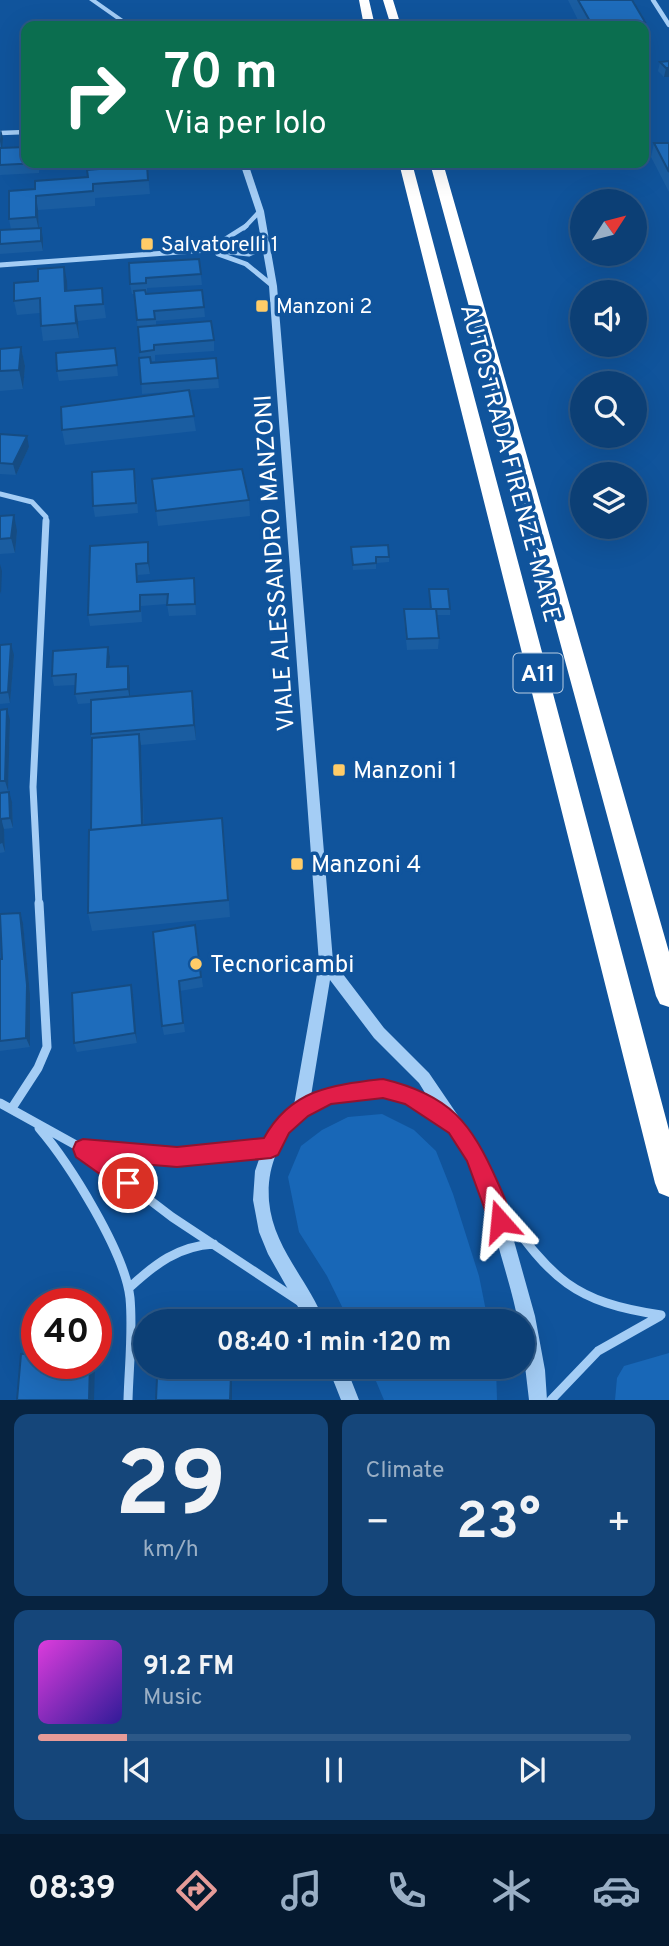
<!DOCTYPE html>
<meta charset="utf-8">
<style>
:root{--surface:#0c3f75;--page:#15467a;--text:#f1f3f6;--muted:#9aafc5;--line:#2c5887;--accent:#e69b98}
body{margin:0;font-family:Overpass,sans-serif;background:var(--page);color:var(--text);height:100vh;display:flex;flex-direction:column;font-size:26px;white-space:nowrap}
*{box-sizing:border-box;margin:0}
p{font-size:23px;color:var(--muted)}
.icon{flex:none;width:38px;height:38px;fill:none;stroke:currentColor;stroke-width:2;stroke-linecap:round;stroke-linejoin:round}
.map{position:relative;height:1400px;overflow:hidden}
.sheet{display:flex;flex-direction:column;gap:14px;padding:14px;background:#072340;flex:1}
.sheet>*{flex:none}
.hud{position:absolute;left:21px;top:21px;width:628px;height:147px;border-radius:14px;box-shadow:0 7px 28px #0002,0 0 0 2px var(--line);background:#0b6e4f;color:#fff;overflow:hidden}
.needle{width:46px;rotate:54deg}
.controls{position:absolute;left:570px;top:189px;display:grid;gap:14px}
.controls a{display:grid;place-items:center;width:77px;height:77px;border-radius:50%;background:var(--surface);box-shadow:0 7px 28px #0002,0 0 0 2px var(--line);font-size:35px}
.speed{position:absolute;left:21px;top:1288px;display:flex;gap:14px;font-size:35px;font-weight:700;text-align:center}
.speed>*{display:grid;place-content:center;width:91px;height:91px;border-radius:50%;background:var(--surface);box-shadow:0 7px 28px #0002,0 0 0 2px var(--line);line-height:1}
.speed .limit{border:10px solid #d22;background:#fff;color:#111}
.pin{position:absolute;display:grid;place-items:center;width:60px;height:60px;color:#fff;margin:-30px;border:4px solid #fff;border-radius:50%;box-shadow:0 2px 7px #0007}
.me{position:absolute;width:77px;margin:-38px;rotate:342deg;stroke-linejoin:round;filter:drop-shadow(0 0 5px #0008)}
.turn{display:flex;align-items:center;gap:24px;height:147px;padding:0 28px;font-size:32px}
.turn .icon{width:91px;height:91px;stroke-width:2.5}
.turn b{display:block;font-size:49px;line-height:60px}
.big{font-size:52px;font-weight:700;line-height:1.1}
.sheet .card{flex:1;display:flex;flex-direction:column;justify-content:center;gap:10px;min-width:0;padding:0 24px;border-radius:14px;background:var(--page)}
.sheet .dial{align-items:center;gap:0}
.dial b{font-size:91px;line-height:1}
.song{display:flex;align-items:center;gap:21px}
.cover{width:84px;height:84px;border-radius:10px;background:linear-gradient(135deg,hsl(300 70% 55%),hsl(250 70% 35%))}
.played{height:7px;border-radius:4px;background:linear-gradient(90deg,var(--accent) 15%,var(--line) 15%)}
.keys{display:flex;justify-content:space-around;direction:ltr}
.heat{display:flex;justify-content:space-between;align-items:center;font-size:38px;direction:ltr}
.sheet .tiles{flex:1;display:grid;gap:14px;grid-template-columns:1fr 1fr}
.card:last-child{grid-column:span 2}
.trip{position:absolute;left:133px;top:1309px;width:402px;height:70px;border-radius:35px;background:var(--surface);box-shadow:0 7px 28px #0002,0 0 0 2px var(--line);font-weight:700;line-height:70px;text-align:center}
.dock{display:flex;height:112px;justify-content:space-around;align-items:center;background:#05192f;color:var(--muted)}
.dock .icon{width:49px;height:49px}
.dock .on{color:var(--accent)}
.dock b{font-size:32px;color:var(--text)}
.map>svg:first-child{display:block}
.green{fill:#1867b7}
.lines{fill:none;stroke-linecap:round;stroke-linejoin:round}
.minor-far3{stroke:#a4cdf5;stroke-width:4.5}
.minor-far2{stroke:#a4cdf5;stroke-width:5}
.minor-far1{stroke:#a4cdf5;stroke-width:7}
.minor{stroke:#a4cdf5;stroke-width:9}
.tertiary{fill:#a4cdf5;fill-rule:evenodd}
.motorway{fill:#fff;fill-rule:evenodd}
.wall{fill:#1a5da1}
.shaded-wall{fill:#154c83}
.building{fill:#1e6cbb;stroke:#154c83;stroke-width:2}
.route{fill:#e11d48;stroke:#92132f;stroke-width:2}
.poi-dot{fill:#ffcc68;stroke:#10549c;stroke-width:2.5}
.labels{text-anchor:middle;stroke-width:7;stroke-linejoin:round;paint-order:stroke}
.far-poi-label{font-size:21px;fill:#fff;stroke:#10549c;text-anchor:start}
.shield{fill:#10549c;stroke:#b7cce1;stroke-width:2}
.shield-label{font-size:23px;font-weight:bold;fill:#fff}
.street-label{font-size:24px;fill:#fff;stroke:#10549c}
.poi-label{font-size:24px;fill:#fff;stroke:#10549c;text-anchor:start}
</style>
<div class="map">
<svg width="669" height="1400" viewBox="0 0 669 1400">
<rect width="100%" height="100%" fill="#10549c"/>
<path class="green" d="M382,1114l32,16 22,21 17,43 26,82 9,45h-139l-22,-45 -28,-44 -11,-55 13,-31 21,-16 26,-13z
M669,1353v47h-54l2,-22 7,-12z
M370,1367h126l1,33h-113z"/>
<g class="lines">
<path class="minor-far3" d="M653,0l16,25
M0,133l26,-1
M244,228l16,-17"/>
<path class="minor-far2" d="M219,247l26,-7 22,6
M208,250l38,-24
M218,254l28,10 27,22
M0,265l208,-15 41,4 18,-8
M0,494l32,8 14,15v5"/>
<path class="minor-far1" d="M39,905l-6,-118 13,-266"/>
<path class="minor" d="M0,1103l83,46 89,68 127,84
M12,1108l26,-40 9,-21 -8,-144
M39,1128c30,35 86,124 91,170 3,33 -1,68 -2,102
M84,1150l93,7 94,-9
M502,1209c50,70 71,93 159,106
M129,1288c26,-24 49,-42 85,-44
M551,1400l47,-49 62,-35"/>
<path class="tertiary" d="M89,0h7l37,26h-7z
M240,163h8l16,48 13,75 56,675 51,67 45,45 51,75 22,50 33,118 10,54 2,30h-18l-6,-51v-28h-5c-4,-21 -10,-41 -16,-62 -11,-40 -20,-79 -43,-114 -4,-5 -7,-14 -12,-18 -2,-2 -6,-3 -9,-5 -13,-10 -26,-19 -41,-23 -69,-17 -133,29 -128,102 4,47 39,78 55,120h-18l-38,-67 -9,-22 -6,-32 2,-29 12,-35 10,-16 17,-15 25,-142 -50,-677 -13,-75zM330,980l44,58 45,45 8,13c-37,-20 -78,-17 -116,0z
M328,1367h18l13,33h-18z"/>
<path class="motorway" d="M359,0h10l6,26h-11z
M383,0h10l8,26h-10z
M399,163h13l257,967v67l-10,-4 -4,-10z
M430,163h13l226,789v55l-9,-3 -4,-8z"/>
</g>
<path class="wall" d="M568,0h64l13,22 -1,5v-1h-63z
M669,61v16h-5l-6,-6 2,-9z
M0,129l3,9 -1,10 37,15v10l-39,2z
M654,143h15v49l-18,-35z
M147,165l3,29 -55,4v8l-57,4 1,18 4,10v13l-43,3v-24h11l-2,-11 26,-30z
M199,259l3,26 -55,3v5h-1l58,14 1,10 -49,4v4l58,15v11l-59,4v6h-4v2l67,15 1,10 -30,2 7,41 -131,14 -3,-15 116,-39 -36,3 -4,-63 -4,-37h-2l-2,-10z
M64,267l3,24 35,-3 4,30 -28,3 1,17 -36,3 -2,-15 -1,-13 -23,2 -3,-14 24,-20z
M21,347l4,19 -2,23 -23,2v-42z
M115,348l3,28 -59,5 -2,-10z
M0,435l29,12 -13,28 -16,-1z
M136,479l2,34 -43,4 -2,-11z
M152,479l97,21 1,16 -92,10z
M0,516l17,15 -2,22 -15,1z
M90,546l59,7 1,21 -12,1v7l56,-4 2,37 -27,1 -2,-12 -26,2 1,16 -52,4 -2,-11z
M351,547l38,10v5l-13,1v6l-23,1z
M429,589l21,20v6h-13l2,23 -1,11 -31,1 -3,-30v-11h26z
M0,645l14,10 -4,48 -10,1z
M110,657v10l20,10v20l62,-6 4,49 -55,5 3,80 80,11 6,81 -138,14 -4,-18 3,-83v-127l-13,1 -3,-10 1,-9 -22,1 -2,-10z
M0,710l10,10 -2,71 -8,1z
M0,793l12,9 1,26 -9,1 1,23 -5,1z
M23,923l7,71v53l-30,4v-92h2z
M195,925l8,62 -23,4 5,41 -21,3 -2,-9z
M131,985l2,9 4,49 -60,9 -3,-9z"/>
<path class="shaded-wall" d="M666,68h3v9h-5z
M1,129l2,9 -1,13 -2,-10z
M36,196l2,14 1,21 -3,-14z
M41,228l2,10v13l-2,-10z
M64,267l3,14 1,25 -3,-15z
M75,306l3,15 1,17 -3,-15z
M21,347l4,19 -2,23 -4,-19z
M27,436l2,11 -13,28 -3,-11z
M14,515l3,16 -2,22 -4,-15z
M148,542l1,11 1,21 -2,-11z
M0,564l2,7 -1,23 -1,-3z
M11,644l3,11 -4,48 -2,-11z
M108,647l2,10 -1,21 -2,-11z
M128,666l2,11v23l-2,-11z
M192,691l2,16 2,33 -2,-15z
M7,709l3,11 -2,71 -3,-10z
M139,734l2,11 3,98 -1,-10z
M9,792l3,10 1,26 -3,-10z
M1,819l3,10 1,23 -3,-10z
M20,913l3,10 7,71v53l-4,-9z
M131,985l2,9 4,49 -2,-10z
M90,1363h5l-1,37h-5z
M231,1375l1,9v16h-2z"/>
<path class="building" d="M578,0h54l13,22 -54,1z
M669,61v7h-3l-6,-6z
M654,143h15v29z
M26,147v16h12l-38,2v-17z
M147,165l1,15 -55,4v7l-57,5v21l-27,2v-28l26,-2v-8l53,-4 -1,-7z
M41,228v13l-41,3v-14z
M199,259l2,15 -55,4v5l-16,1 -1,-21z
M64,267l1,24 37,-3 1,16 -28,2 1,17 -35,3 -1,-28 -26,3v-18l24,-2v-12z
M145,290l1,4 56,-4 2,17 -50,4 1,8 -18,1 -3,-29z
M211,321l3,19 -60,5v5l-14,2 -2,-25z
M21,347l-2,23 -19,1v-22z
M115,348l2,17 -60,6 -1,-18z
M150,357l1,6 65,-5 2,20 -77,6 -2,-26z
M189,390l5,26 -132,14 -1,-23z
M0,434l27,2 -14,28 -13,-1z
M134,469l2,34 -43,3 -1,-34z
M242,469l7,31 -93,11 -4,-32z
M14,515l-3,23 -11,1v-23z
M148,542v21l-12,1 1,18 57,-4 1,26 -28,1 1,-11 -28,1v16l-52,4 2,-69z
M388,545l1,12h-13v6l-23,2 -2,-18z
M429,589h19l2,20h-19z
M404,609h32l3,29 -32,1z
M11,644l-3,48 -8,1v-48z
M108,647l-1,20 21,-1v23l-53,5 1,-20 -24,2 1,-25z
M192,691l2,34 -103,9v-34z
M7,709l-2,72h-5v-71z
M139,734l3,91 -51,5 1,-92z
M9,792l1,26 -9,1 1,23 -2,1v-50z
M222,818l6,82 -140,13 1,-83z
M20,913l7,72 -1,53 -26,3v-82h2l-2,-45z
M195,925l6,52 -22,4 4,42 -21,3 -9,-94z
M131,985l4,48 -61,10 -2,-50z
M37,1353v10h53l-1,37h-72l4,-46z
M231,1375l-1,25h-74l1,-22z"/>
<path class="route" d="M383,1079c67,16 88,43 115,104 6,13 15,32 10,46l-8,3 -8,-3 -25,-68 -18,-28 -44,-29 -22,-6 -52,6 -23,12 -19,17 -11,22 -7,3 -94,9 -60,-5 18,14 3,7 -3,8 -7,3 -52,-37 -3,-8 3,-7 7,-3 94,8 87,-9c27,-49 68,-53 119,-59z"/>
<g class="poi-dot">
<rect x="140" y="237" width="14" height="14" rx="3.5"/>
<rect x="255" y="299" width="14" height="14" rx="3.5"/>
<rect x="332" y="763" width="14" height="14" rx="3.5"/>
<rect x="290" y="857" width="14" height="14" rx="3.5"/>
<circle cx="196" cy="964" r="7"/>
</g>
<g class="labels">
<g class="far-poi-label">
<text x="161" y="251">Salvatorelli 1</text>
<text x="276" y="313">Manzoni 2</text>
</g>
<rect class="shield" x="513.5" y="653.5" width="49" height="39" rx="5"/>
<g class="shield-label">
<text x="538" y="681">A11</text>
</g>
<g class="street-label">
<text transform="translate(511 463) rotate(75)" y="8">AUTOSTRADA FIRENZE-MARE</text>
<text transform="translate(274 563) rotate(-94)" y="8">VIALE ALESSANDRO MANZONI</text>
</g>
<g class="poi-label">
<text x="353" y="778">Manzoni 1</text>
<text x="311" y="872">Manzoni 4</text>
<text x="210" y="972">Tecnoricambi</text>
</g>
</g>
</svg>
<div class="controls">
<a><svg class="needle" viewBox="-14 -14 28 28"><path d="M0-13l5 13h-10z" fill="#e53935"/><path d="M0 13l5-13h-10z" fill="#9aafc5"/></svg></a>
<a><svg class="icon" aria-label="sound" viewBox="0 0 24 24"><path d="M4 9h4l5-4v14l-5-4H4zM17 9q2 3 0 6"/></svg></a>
<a><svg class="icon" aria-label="search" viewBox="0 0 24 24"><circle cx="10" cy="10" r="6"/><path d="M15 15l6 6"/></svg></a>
<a><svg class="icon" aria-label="layers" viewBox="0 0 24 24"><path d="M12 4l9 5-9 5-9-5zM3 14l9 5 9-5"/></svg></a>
</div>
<div class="speed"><div class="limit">40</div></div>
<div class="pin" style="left:128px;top:1183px;background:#d93025"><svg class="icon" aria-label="arrive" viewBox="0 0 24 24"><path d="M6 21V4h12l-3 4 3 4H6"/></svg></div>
<svg class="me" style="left:500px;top:1221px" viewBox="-20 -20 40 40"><path d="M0-17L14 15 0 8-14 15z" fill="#e11d48" stroke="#fff" stroke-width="4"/></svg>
<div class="trip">08:40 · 1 min · 120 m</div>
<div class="hud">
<div class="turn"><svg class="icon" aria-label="right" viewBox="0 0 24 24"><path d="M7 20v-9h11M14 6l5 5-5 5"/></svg><div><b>70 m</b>Via per Iolo</div></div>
</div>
</div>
<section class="sheet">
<div class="tiles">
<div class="card dial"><b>29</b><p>km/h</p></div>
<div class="card"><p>Climate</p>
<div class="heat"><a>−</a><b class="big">23°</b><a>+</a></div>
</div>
<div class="card">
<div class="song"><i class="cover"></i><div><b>91.2 FM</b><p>Music</p></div></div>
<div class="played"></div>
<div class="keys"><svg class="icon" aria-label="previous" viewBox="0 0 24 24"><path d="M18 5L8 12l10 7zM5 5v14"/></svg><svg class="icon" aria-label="pause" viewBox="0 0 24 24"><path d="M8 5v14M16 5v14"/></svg><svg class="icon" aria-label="next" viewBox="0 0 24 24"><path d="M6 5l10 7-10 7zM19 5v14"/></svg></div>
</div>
</div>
</section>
<nav class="dock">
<b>08:39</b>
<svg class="icon on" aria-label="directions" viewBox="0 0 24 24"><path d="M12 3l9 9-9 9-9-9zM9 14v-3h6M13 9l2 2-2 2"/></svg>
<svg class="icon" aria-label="music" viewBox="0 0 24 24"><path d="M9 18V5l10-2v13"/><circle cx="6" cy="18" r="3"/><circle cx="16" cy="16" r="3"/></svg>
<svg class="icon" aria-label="phone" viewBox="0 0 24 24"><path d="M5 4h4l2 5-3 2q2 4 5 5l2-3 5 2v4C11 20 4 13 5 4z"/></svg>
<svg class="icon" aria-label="climate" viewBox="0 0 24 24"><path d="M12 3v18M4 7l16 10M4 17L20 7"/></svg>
<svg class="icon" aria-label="car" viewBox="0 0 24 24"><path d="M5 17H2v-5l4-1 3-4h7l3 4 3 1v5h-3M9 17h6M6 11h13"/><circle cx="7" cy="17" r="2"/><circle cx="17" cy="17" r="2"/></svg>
</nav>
